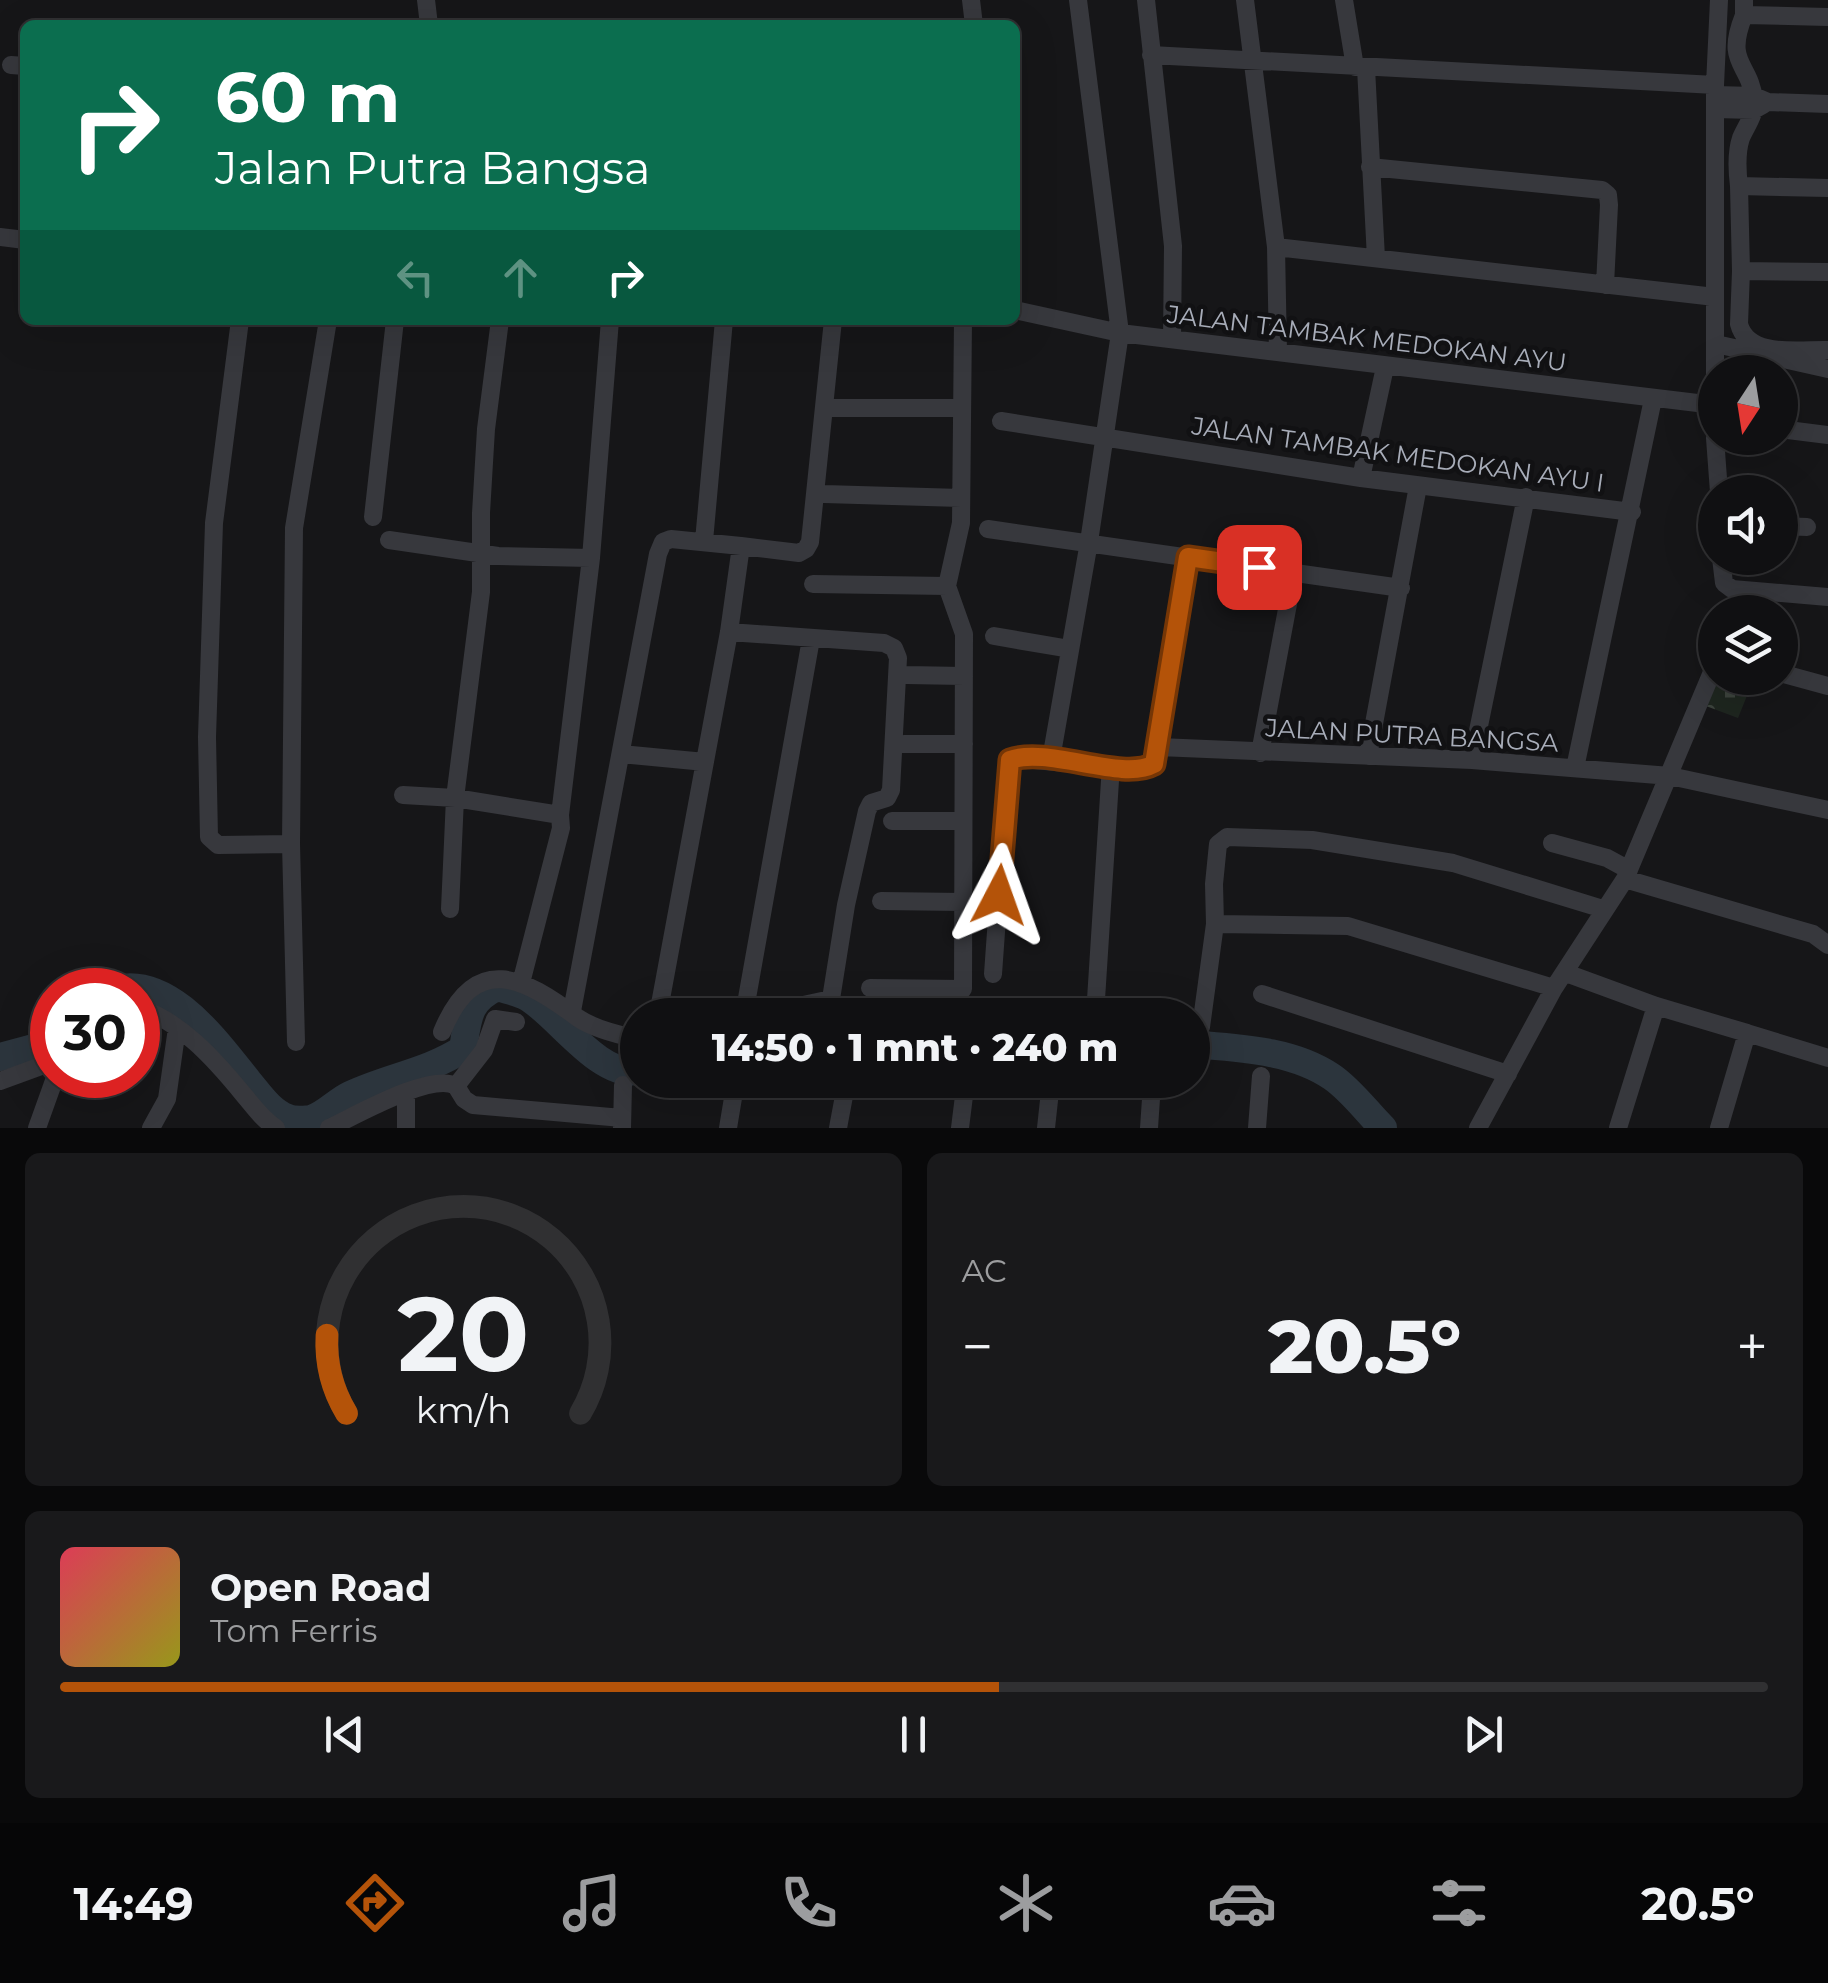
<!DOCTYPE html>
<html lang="id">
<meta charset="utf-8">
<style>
:root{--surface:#101012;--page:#19191b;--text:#f1f3f6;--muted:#9c9d9f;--line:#303032;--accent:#b45309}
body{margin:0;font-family:Montserrat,sans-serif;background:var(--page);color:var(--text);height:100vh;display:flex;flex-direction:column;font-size:38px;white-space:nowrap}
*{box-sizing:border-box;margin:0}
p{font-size:32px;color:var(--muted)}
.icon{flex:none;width:55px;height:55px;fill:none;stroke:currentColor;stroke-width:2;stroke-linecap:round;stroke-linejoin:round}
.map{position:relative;height:1128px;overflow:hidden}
.drawer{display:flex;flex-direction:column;gap:25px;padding:25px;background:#09090a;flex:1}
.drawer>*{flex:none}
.hud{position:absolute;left:20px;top:20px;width:1000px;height:305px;border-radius:15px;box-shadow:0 10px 40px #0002,0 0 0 2px var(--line);background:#0b6e4f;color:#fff;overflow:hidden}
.needle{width:65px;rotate:192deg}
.tools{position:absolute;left:1698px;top:355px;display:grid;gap:20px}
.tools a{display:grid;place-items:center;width:100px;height:100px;border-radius:50%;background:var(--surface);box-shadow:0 10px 40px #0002,0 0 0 2px var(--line);font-size:50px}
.speed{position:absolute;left:30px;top:968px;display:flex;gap:20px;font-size:50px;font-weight:700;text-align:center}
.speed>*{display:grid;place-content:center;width:130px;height:130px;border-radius:50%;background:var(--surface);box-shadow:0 10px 40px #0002,0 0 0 2px var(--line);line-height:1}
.speed .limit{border:15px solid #d22;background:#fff;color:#111}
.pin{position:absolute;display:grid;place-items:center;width:85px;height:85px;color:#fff;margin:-42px;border-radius:20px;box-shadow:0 5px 15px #0006}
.me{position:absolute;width:110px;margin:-55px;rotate:4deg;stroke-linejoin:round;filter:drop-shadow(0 0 8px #0008)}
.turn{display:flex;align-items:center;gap:35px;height:210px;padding:0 30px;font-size:45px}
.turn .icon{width:130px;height:130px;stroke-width:2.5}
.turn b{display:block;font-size:70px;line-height:85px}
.lanes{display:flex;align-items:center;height:95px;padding:0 30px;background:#0003;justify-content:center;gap:50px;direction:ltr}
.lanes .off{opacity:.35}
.big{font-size:75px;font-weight:800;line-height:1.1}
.drawer .tile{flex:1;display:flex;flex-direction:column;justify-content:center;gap:15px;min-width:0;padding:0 35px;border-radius:15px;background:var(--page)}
.drawer .dial{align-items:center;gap:0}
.dial svg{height:260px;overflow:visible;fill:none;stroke:var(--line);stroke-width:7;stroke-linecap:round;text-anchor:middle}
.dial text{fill:var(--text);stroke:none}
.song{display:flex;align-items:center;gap:30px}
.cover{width:120px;height:120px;border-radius:15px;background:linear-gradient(135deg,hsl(350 70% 55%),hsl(60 70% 35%))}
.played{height:10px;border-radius:5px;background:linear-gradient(90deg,var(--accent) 55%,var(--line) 55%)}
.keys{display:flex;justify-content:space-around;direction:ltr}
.heat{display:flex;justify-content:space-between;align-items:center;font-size:55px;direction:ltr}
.drawer .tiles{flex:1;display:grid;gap:25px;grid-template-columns:1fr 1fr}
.tile:last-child{grid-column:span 2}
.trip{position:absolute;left:620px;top:998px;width:590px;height:100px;border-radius:50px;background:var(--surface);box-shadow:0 10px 40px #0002,0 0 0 2px var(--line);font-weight:800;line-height:100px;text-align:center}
.menu{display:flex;height:160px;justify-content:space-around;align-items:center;background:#060607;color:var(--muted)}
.menu .icon{width:70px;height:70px}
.menu .active{color:var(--accent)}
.menu b{font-size:45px;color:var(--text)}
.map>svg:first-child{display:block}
.cemetery{fill:url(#cemetery-stones)}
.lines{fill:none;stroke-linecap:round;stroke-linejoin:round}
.river{stroke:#2c353d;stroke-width:28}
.minor{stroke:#37383d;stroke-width:18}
.route-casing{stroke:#753606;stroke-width:25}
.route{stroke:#b45309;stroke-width:18}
.labels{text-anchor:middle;stroke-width:9;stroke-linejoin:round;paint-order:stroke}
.street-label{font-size:25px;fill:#a8adb9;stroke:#111113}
</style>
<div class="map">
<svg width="1828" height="1128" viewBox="0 0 1828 1128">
<defs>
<pattern id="cemetery-stones" width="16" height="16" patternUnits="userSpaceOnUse" patternTransform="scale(2.5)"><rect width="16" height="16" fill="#1e261f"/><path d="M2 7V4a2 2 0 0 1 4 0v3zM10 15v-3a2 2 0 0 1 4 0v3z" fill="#3c433d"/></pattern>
</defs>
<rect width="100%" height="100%" fill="#161618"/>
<path class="cemetery" d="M1717,678h37l-16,40 -32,-12z"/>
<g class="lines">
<path class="river" d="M112,990c57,-18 106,54 137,92 11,13 22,30 39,36 5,2 18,2 23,1 14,-4 26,-18 39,-24 38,-18 78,-23 113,-46 5,-30 4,-48 34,-62 9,3 21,5 30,10 31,18 72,81 111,74
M893,1015h92
M1192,1044c46,4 101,6 140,33 19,13 35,35 51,51
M0,1057l52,-14"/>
<path class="minor" d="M426,0l3,25
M971,0l3,25
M1146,0l27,246 -1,93
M1245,0l31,247 2,105
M1344,0l11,67
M1744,0v15l84,2
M1744,15c-20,50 6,47 10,85 2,14 -8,26 -13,38 -5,15 -4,32 -2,48l89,2
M1151,55l564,30
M11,65l14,1
M1366,68l10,190
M1715,95l39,1 14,6 60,2
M1715,109l39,1 9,-5
M1370,167l232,23 6,5 1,10 -4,80
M1739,186l2,85 87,1
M0,237l25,3
M1276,247l439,50
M1741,271l-2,53c9,35 62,25 89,26
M1015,310l105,23 594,72
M240,320l-26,203 -7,214 2,100 9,8 73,-1
M1716,344l112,25
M834,408h128
M1001,421l360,57 271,34
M1780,429l48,6
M1715,435v-350l4,-85
M1715,438l4,54
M1361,478l24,-111
M824,494l137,4
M373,517l22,-197
M1780,526l27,1
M988,529l413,59
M389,540l109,16 93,2
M704,541l20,-221
M741,546l58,7 7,-4 4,-7 23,-222
M1721,558l3,25 8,6 96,8
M813,584l134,2
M1734,612l8,-21
M729,632l155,11 10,5 4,10 -7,132 -4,8 -16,5 -4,8 -21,94 -15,94 -74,16
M994,636l76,13
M1780,673l48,13
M906,675l58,1
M904,744h60
M1159,747l29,-190
M1260,753l34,-181
M621,754l84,8
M1368,756l50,-270
M1051,759l38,-217 31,-209 -42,-333
M1472,760l54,-263
M1575,768l78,-369
M403,795l52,3 105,17 1,13 -40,155
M560,815l31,-257 19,-238
M892,821h71
M1552,843l55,15 22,12
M1625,879l188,55 15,11
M881,901l82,1
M450,909l5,-111 26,-206v-79l5,-84 14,-109
M1215,924l133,2 206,62
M1566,973l90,33 91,27 -28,95
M993,974l15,-210 5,-6 124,12 17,-6 5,-17 313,13 198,16 158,34
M870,988l93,1 1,-355 -17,-48 14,-63 2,-203
M1262,994l246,80
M138,1008c42,12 78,53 105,86 11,13 19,25 33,34
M572,1011l86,-457 5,-12 8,-3 70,7 -12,86 -71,383
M744,1015l67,-376
M1095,1015l16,-250
M1201,1027l14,-103 -1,-40 4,-40 9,-7 85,3 141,23 150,46
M442,1032c33,-81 81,-55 136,-14 16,11 41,17 60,21
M1747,1033l81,25
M296,1042l-5,-198 3,-316 34,-208
M0,1081l52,-19
M456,1086l28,-36 11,-31 21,3
M37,1128l19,-53
M151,1128l16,-29 10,-71
M329,1128c26,-12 102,-56 127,-42l8,13 9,6 149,13
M406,1128v-35
M622,1128l1,-43
M728,1128l8,-48
M838,1128l9,-48
M960,1128l6,-48
M1046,1128l5,-46
M1149,1128l3,-44
M1257,1128l4,-52
M1478,1128l76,-140 71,-109 90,-214
M1618,1128l38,-122"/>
</g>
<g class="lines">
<defs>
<path id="route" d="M999,895l11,-135c38,-14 112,22 144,4l34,-207 71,10"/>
</defs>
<use href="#route" class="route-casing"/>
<use href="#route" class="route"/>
</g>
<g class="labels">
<g class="street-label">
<text transform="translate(1367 338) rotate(7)" y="9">JALAN TAMBAK MEDOKAN AYU</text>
<text transform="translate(1398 454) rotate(8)" y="9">JALAN TAMBAK MEDOKAN AYU I</text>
<text transform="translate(1412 735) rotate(3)" y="9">JALAN PUTRA BANGSA</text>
</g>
</g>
</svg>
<div class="tools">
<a><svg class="needle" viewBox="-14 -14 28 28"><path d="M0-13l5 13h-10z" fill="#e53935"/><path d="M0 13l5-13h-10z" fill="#9c9d9f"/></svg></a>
<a><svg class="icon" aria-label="sound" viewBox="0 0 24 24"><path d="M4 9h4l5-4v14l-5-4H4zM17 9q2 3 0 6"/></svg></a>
<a><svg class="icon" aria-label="layers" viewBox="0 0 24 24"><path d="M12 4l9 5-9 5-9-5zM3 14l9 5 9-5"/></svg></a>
</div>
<div class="speed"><div class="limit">30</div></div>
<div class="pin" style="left:1259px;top:567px;background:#d93025"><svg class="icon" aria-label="arrive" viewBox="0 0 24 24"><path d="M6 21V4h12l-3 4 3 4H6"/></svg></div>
<svg class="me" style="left:999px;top:895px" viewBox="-20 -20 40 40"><path d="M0-17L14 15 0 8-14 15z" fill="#b45309" stroke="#fff" stroke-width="4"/></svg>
<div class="trip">14:50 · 1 mnt · 240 m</div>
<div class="hud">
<div class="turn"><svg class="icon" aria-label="right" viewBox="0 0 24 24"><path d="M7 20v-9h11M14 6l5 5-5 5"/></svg><div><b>60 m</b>Jalan Putra Bangsa</div></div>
<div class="lanes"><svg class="icon off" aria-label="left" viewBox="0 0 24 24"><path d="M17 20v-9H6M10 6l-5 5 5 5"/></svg><svg class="icon off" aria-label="ahead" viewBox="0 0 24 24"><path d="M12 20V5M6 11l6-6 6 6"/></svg><svg class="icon" aria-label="right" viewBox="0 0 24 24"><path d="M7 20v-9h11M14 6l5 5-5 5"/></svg></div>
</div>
</div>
<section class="drawer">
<div class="tiles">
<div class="tile dial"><svg viewBox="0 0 100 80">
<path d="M14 69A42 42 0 1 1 86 69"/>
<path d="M14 69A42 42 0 0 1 8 45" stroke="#b45309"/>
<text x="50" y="56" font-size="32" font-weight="700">20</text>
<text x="50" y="72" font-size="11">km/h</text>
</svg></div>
<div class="tile"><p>AC</p>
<div class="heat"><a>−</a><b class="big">20.5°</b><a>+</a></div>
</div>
<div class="tile">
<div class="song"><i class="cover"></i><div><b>Open Road</b><p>Tom Ferris</p></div></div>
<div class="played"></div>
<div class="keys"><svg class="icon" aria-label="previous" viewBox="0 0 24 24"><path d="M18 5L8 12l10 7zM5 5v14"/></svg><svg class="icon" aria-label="pause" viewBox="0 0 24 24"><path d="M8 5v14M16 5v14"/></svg><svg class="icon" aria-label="next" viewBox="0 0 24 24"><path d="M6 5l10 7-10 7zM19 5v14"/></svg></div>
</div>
</div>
</section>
<nav class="menu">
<b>14:49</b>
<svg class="icon active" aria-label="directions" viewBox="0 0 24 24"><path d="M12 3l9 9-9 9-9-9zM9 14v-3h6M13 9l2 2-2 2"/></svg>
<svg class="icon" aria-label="music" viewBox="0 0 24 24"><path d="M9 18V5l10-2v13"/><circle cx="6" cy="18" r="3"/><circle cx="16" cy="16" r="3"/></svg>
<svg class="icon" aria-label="phone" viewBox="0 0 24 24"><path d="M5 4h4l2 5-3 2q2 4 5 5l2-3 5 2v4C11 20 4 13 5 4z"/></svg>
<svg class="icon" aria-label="climate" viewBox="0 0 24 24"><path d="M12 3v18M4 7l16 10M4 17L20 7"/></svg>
<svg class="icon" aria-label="car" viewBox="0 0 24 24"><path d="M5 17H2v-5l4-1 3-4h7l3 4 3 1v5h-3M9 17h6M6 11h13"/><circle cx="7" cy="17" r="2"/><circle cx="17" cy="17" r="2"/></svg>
<svg class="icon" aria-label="filters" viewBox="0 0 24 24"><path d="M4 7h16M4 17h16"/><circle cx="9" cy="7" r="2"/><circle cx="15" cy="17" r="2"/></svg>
<b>20.5°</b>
</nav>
